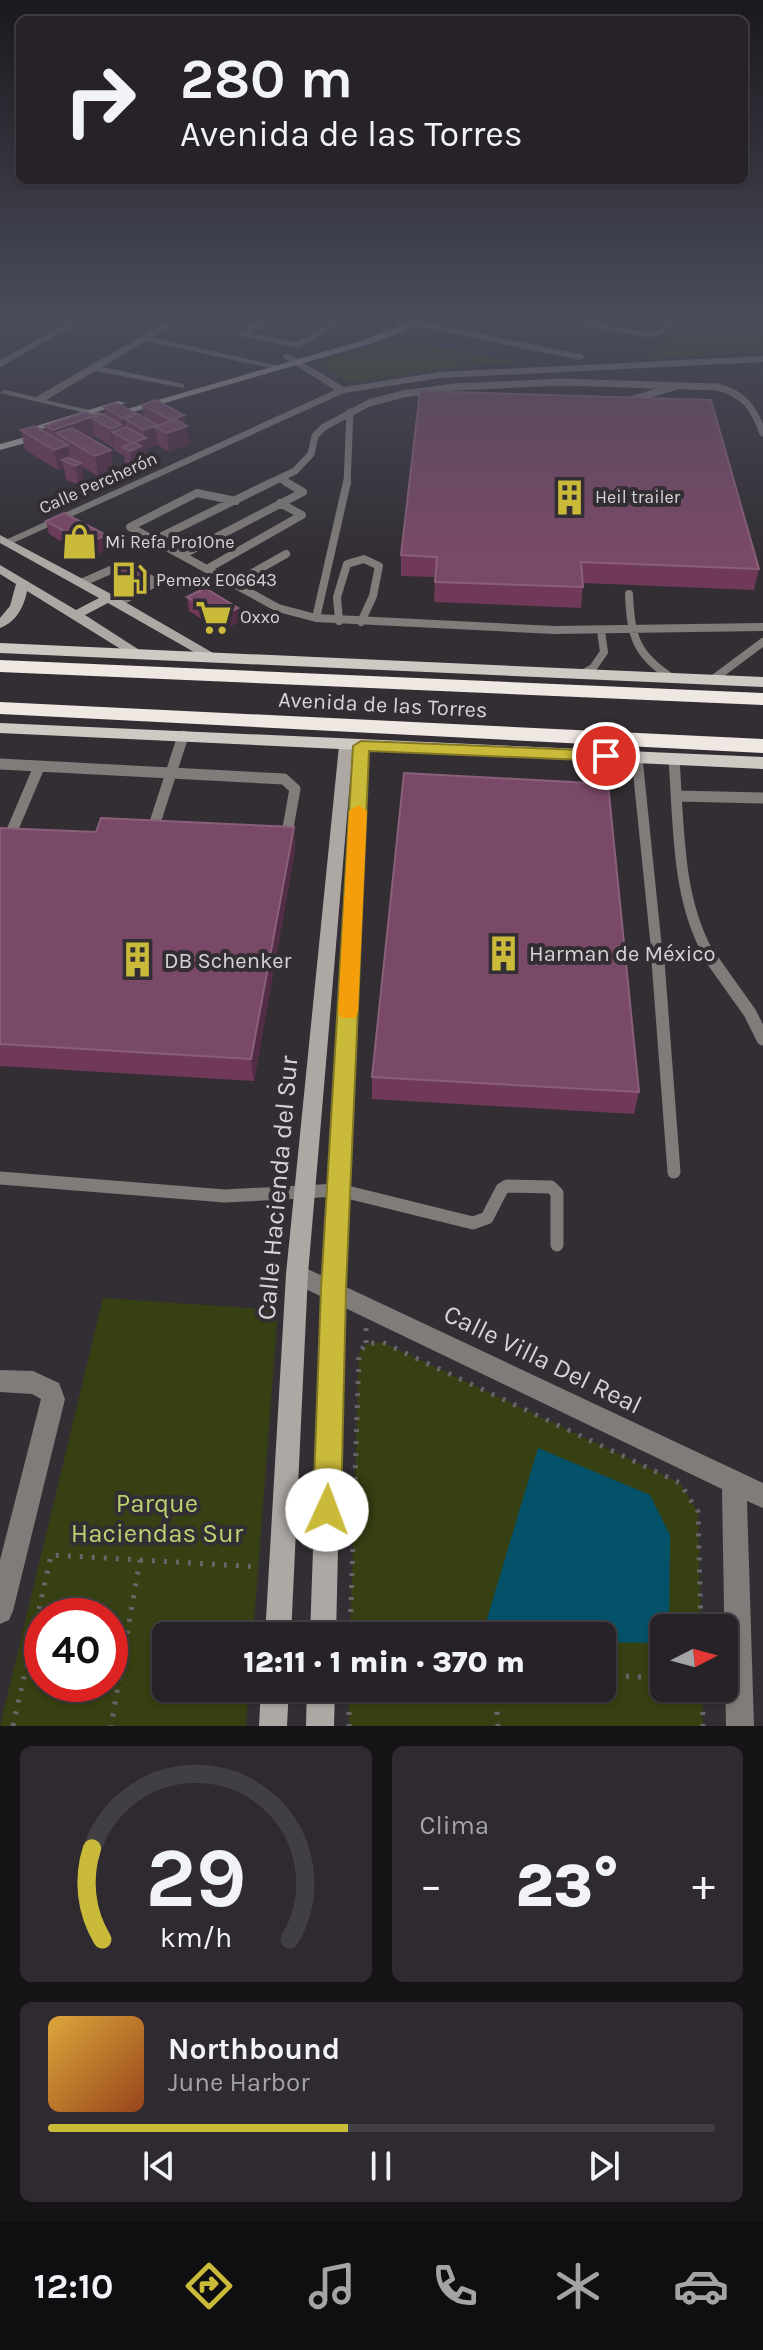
<!DOCTYPE html>
<html lang="es">
<meta charset="utf-8">
<style>
:root{--surface:#262227;--page:#2e2a2f;--text:#f1f3f6;--muted:#a4a4a7;--line:#423f44;--accent:#caba3a}
body{margin:0;font-family:Karla,sans-serif;background:var(--page);color:var(--text);height:100vh;display:flex;flex-direction:column;font-size:30px;white-space:nowrap}
*{box-sizing:border-box;margin:0}
p{font-size:26px;color:var(--muted)}
.icon{flex:none;width:44px;height:44px;fill:none;stroke:currentColor;stroke-width:2;stroke-linecap:round;stroke-linejoin:round}
.map{position:relative;height:1726px;overflow:hidden}
.panel{display:flex;flex-direction:column;gap:20px;padding:20px;background:#151315;flex:1}
.panel>*{flex:none}
.top-card{position:absolute;left:16px;top:16px;width:732px;height:168px;border-radius:12px;box-shadow:0 2px 6px #0004,0 0 0 2px var(--line);background:#262227;color:var(--text);overflow:hidden}
.needle{width:52px;rotate:84deg}
.fabs{position:absolute;left:650px;top:1614px;display:grid;gap:16px}
.fabs a{display:grid;place-items:center;width:88px;height:88px;border-radius:12px;background:var(--surface);box-shadow:0 2px 6px #0004,0 0 0 2px var(--line);font-size:40px}
.speed{position:absolute;left:24px;top:1598px;display:flex;gap:16px;font-size:40px;font-weight:700;text-align:center}
.speed>*{display:grid;place-content:center;width:104px;height:104px;border-radius:50%;background:var(--surface);box-shadow:0 2px 6px #0004,0 0 0 2px var(--line);line-height:1}
.speed .limit{border:12px solid #d22;background:#fff;color:#111}
.pin{position:absolute;display:grid;place-items:center;width:68px;height:68px;color:#fff;margin:-34px;border:4px solid #fff;border-radius:50%;box-shadow:0 2px 8px #0007}
.me{position:absolute;width:88px;margin:-44px;rotate:2deg;stroke-linejoin:round;filter:drop-shadow(0 0 6px #0008)}
.turn{display:flex;align-items:center;gap:28px;height:168px;padding:0 32px;font-size:36px}
.turn .icon{width:104px;height:104px;stroke-width:2.5}
.turn b{display:block;font-size:56px;line-height:68px}
.big{font-size:60px;font-weight:800;line-height:1.1}
.panel .card{flex:1;display:flex;flex-direction:column;justify-content:center;gap:12px;min-width:0;padding:0 28px;border-radius:12px;background:var(--page)}
.panel .dial{align-items:center;gap:0}
.dial svg{height:208px;overflow:visible;fill:none;stroke:var(--line);stroke-width:7;stroke-linecap:round;text-anchor:middle}
.dial text{fill:var(--text);stroke:none}
.song{display:flex;align-items:center;gap:24px}
.cover{width:96px;height:96px;border-radius:12px;background:linear-gradient(135deg,hsl(40 70% 55%),hsl(20 70% 35%))}
.played{height:8px;border-radius:4px;background:linear-gradient(90deg,var(--accent) 45%,var(--line) 45%)}
.keys{display:flex;justify-content:space-around;direction:ltr}
.heat{display:flex;justify-content:space-between;align-items:center;font-size:44px;direction:ltr}
.panel .tiles{flex:1;display:grid;gap:20px;grid-template-columns:1fr 1fr}
.card:last-child{grid-column:span 2}
.trip{position:absolute;left:152px;top:1622px;width:464px;height:80px;border-radius:12px;background:var(--surface);box-shadow:0 2px 6px #0004,0 0 0 2px var(--line);font-weight:800;line-height:80px;text-align:center}
.tab-bar{display:flex;height:128px;justify-content:space-around;align-items:center;background:#0f0e10;color:var(--muted)}
.tab-bar .icon{width:56px;height:56px}
.tab-bar .current{color:var(--accent)}
.tab-bar b{font-size:36px;color:var(--text)}
.map>svg:first-child{display:block}
.green{fill:#374012;fill-rule:evenodd}
.water{fill:#04526a}
.lines{fill:none;stroke-linecap:round;stroke-linejoin:round}
.path{stroke:#69646a;stroke-width:5;stroke-dasharray:3 9;stroke-linecap:butt}
.lane-far3{stroke:#807c7a;stroke-width:7}
.lane-far2{stroke:#807c7a;stroke-width:8}
.lane-far1{stroke:#807c7a;stroke-width:11}
.lane{stroke:#807c7a;stroke-width:13}
.street{fill:#807c7a;fill-rule:evenodd}
.secondary{fill:#ada8a4;fill-rule:evenodd}
.primary{fill:#cfc9c4;fill-rule:evenodd}
.highway{fill:#efe7e1;fill-rule:evenodd}
.wall{fill:#70395a}
.shaded-wall{fill:#532d45}
.building{fill:#7b4968;stroke:#895f79;stroke-width:2}
.route{fill:#caba3a;stroke:#837926;stroke-width:2}
.slow{fill:#f59e0b}
.labels{text-anchor:middle;stroke-width:8;stroke-linejoin:round;paint-order:stroke}
.far-street-label{font-size:18px;fill:#d6d3d7;stroke:#332e34}
.far-poi-label{font-size:18px;fill:#d6d3d7;stroke:#332e34;text-anchor:start}
.street-label{font-size:22px;fill:#d6d3d7;stroke:#332e34}
.poi-label{font-size:22px;fill:#d6d3d7;stroke:#332e34;text-anchor:start}
.near-street-label{font-size:26px;fill:#d6d3d7;stroke:#332e34}
.near-park-label{font-size:26px;fill:#bcd271;stroke:#332e34}
</style>
<div class="map">
<svg width="763" height="1726" viewBox="0 0 763 1726">
<rect width="100%" height="100%" fill="#332e34"/>
<path class="green" d="M717,317l46,8v27l-117,6 28,-29 32,4z
M397,339l125,24 -70,4 -103,16 -30,-22z
M103,1298l175,12 -25,326h-87v52h83l-3,38h-246zM110,1616v68h-68v-68z
M382,1342l298,141 18,29 3,116h-37v60h38l1,38h-354v-38h253v-52h-252l9,-283 7,-9z"/>
<path class="water" d="M538,1448l112,47 20,40 -1,93h-5v15l-62,-1v-6h-100l-15,-17z"/>
<g class="lines">
<path class="path" d="M366,1328v16
M140,1560l120,7
M350,1636l9,-283 7,-9 16,-2 298,141 18,29 3,116
M602,1675l62,3
M349,1688v38
M495,1688l3,38
M702,1688l1,38
M13,1726l38,-171 89,5 -29,166"/>
<path class="lane-far3" d="M630,400l44,-13
M281,479l9,5
M268,484l27,-13 16,-17 4,-18 9,-9 45,-24 34,-9 51,-7 107,-5 156,5c27,6 37,22 46,46
M347,484l3,-72"/>
<path class="lane-far2" d="M236,501l-39,-8 -67,34 148,81 38,10 239,12 208,-3
M154,540l118,-58
M182,555l121,-63 -17,-10
M207,569l95,-54 -22,-12
M81,583l41,-18 35,17 -39,21
M233,584l53,-30
M629,594c2,42 6,60 43,84
M316,618l31,-136
M339,621l-2,-24 10,-33 17,-5 15,7 -6,30 -12,26
M582,674l11,-6 11,-16 -3,-21
M712,680l51,-38"/>
<path class="lane-far1" d="M637,758l21,205
M674,759c5,67 2,146 40,204
M0,764l284,15 11,10 -9,50
M677,796l86,2
M11,833l28,-66
M151,835l32,-99"/>
<path class="lane" d="M658,961l16,211
M713,961l37,52 13,26
M0,1178l225,18 114,-6 134,33 14,-5 15,-29 5,-3 44,1 6,6v52"/>
<path class="street" d="M81,316h10l-91,51v-7z
M176,316h10l-34,21 132,30 -5,3 -133,-29 -44,26 82,17v4l-89,-17 -49,29 65,15v4l-111,-26 5,-3 31,7z
M264,316h9l-22,17 47,9 44,-26h10l-53,32 -59,-12v-4z
M537,316h18l93,16 9,-2 13,-14h9l-16,18 -15,4z
M398,317l182,37 5,3 -5,3 -185,-38v-4z
M287,353l57,34 96,-15 323,-16v6l-323,16 -96,15 -333,151 -10,-2 334,-152 -51,-32 -2,-2z
M297,1264l466,219v25l-16,-7 7,225h-28l-4,-237 -433,-208 -3,-7 3,-7z
M0,1370l33,1 26,12 6,16 -52,212 -4,9 -9,4v-64l41,-161 -9,-5 -32,-2z"/>
<path class="secondary" d="M421,316h10l-28,16 -33,12 -258,74 -9,-2 261,-76z
M118,401l8,2 -94,29 -9,-2z
M44,432l4,1v4l-48,13v-6z
M0,535l113,60 107,62 -2,3h-10l-100,-57 -23,12 59,38 -7,4 -5,-1 -105,-65c-3,16 -11,31 -27,37v-10l10,-12 6,-22 -16,-10v-9l76,45 23,-12 -99,-55z
M346,741l7,5 -45,528 -17,362h-26l21,-362 53,-528z
M361,741l7,5 -24,543 -8,347h-26l12,-347 32,-543z
M261,1688h28l-2,38h-28z
M307,1688h28l-1,38h-28z"/>
<path class="primary" d="M0,643l763,34v10l-763,-34z
M0,723l763,34v12l-763,-36z"/>
<path class="highway" d="M0,660l763,33v12l-763,-33z
M0,702l763,37v14l-763,-39z"/>
</g>
<path class="wall" d="M142,405l43,20 4,20 -20,7 -11,-7 -11,3 1,9 -5,2 1,6 -12,5 -7,-3 -1,-11 -9,-5 -1,-3h-1l-18,-12 -5,2 24,31 -16,7 -17,-10 4,17 -6,2 -13,-5 -2,-12 -6,2 -33,-20 -4,-20 25,3 -1,-7 49,-10v1l12,-1 -2,-9 31,6v2l9,3z
M46,521l62,28 -18,9 -41,-24z
M401,555l358,14 -5,21 -171,-7 -2,25 -147,-6 1,-25 -34,-1z
M111,568l35,9 1,8 -11,5 -24,-15z
M187,597l51,11 1,14 -18,9 -32,-20z
M294,827l1,23 -41,231 -254,-15v-238l96,4z
M372,1077l267,15 -5,22 -262,-15z"/>
<path class="shaded-wall" d="M135,413l2,13 -12,-7 2,17 -2,1 -3,-19z
M184,415l2,11h1l2,19 -20,7 -2,-19 4,-13z
M94,416v4l-2,-2 3,18 -22,7 -17,-10 3,16h-3l-3,-19z
M121,425l3,13 -12,-6 2,16h-1l-3,-19z
M157,425v3l-2,-1 3,18 -11,3 1,9 -5,2 1,6 -12,5 -2,-19 2,-8 13,-5 -1,-8z
M68,445l3,19 -9,-4 2,8 -6,2 -4,-20z
M111,450l3,19 -16,7 -3,-20z
M81,463l4,20 -6,2 -4,-19z
M106,535l2,14 -18,9 -3,-14z
M146,577l1,8 -11,5 -1,-7z
M238,608l1,14 -18,9 -1,-14z
M294,827l1,23 -41,231 -3,-22z"/>
<path class="building" d="M420,391l291,9 48,169 -178,-7 2,25 -148,-5 2,-25 -36,-2z
M156,400l28,15 -13,5 -29,-15z
M117,403l18,10 -13,5 -18,-11z
M86,412l8,4 -41,14 -8,-4z
M103,414l18,11 -11,4 -18,-11z
M138,414l19,11 -13,5 -19,-11z
M175,419l12,7 -20,7 -12,-6z
M35,426l33,19 -14,5 -33,-20z
M126,427l20,11 -14,5 -20,-11z
M72,428l39,22 -16,6 -39,-23z
M134,442l7,4 -11,5 -8,-4z
M68,458l13,5 -6,3 -13,-6z
M64,513l42,22 -19,9 -41,-23z
M122,563l24,14 -11,6 -24,-15z
M205,588l33,20 -18,9 -33,-20z
M404,773l204,11 31,308 -267,-15z
M101,818l193,9 -43,232 -251,-15v-216l96,4z"/>
<linearGradient id="sky" x2="0" y2="1"><stop stop-color="#1c191d"/><stop offset="0.57" stop-color="#4a4c5c"/><stop offset="1" stop-color="#4a4c5c" stop-opacity="0"/></linearGradient>
<rect width="763" height="557" fill="url(#sky)"/>
<path class="route" d="M361,741l245,10 8,5 -8,5 -237,-10 -23,538 -5,221 -4,10 -10,4 -10,-4 -4,-10 8,-221 32,-543z"/>
<path class="slow" d="M358,805l9,6 -9,201 -3,6h-14l-3,-6 11,-201z"/>
<defs>
<symbol id="building-bare" viewBox="-9 -9 18 18"><path d="M-4-6H4V6H1V3H-1V6H-4ZM-2.5-4.3h1.7v1.8h-1.7ZM.8-4.3h1.7v1.8H.8ZM-2.5-1h1.7V.8h-1.7ZM.8-1h1.7V.8H.8Z" fill="#caba3a" stroke="#332e34" stroke-width="2.5" paint-order="stroke"/></symbol>
<symbol id="shop-bare" viewBox="-9 -9 18 18"><path d="M-5-2.5h2.3a2.7 3.5 0 0 1 5.4 0H5L5.5 6h-11ZM-1.5-2.5h3a1.5 2.3 0 0 0-3 0Z" fill="#caba3a" stroke="#332e34" stroke-width="2.5" paint-order="stroke"/></symbol>
<symbol id="fuel-bare" viewBox="-9 -9 18 18"><path d="M-5.5-6h7V0h2V4h1.3V-2.5L3-4.5l.8-.8L6-3V5H2.5V1h-1V6h-7ZM-4.2-4.7v3.2H.2V-4.7Z" fill="#caba3a" stroke="#332e34" stroke-width="2.5" paint-order="stroke"/></symbol>
<symbol id="supermarket-bare" viewBox="-9 -9 18 18"><path d="M-6-5.5h2.5l.6 2H6L4.5 2H-2.5L-4.4-4H-6ZM-1.5 3.2a1.3 1.3 0 1 0 .1 0ZM3 3.2a1.3 1.3 0 1 0 .1 0Z" fill="#caba3a" stroke="#332e34" stroke-width="2.5" paint-order="stroke"/></symbol>
</defs>
<g fill-rule="evenodd">
<use href="#building-bare" x="544" y="472" width="51" height="51"/>
<use href="#shop-bare" x="54" y="516" width="51" height="51"/>
<use href="#fuel-bare" x="104" y="554" width="51" height="51"/>
<use href="#supermarket-bare" x="188" y="592" width="51" height="51"/>
<use href="#building-bare" x="478" y="928" width="51" height="51"/>
<use href="#building-bare" x="112" y="934" width="51" height="51"/>
</g>
<g class="labels">
<g class="far-street-label">
<text transform="translate(98 483) rotate(-24)" y="6">Calle Percherón</text>
</g>
<g class="far-poi-label">
<text x="595" y="503">Heil trailer</text>
<text x="105" y="548">Mi Refa Pro1One</text>
<text x="156" y="586">Pemex E06643</text>
<text x="240" y="623">Oxxo</text>
</g>
<g class="street-label">
<text transform="translate(383 704) rotate(3)" y="8">Avenida de las Torres</text>
</g>
<g class="poi-label">
<text x="529" y="961">Harman de México</text>
<text x="164" y="968">DB Schenker</text>
</g>
<g class="near-street-label">
<text transform="translate(277 1188) rotate(-85)" y="9">Calle Hacienda del Sur</text>
<text transform="translate(543 1359) rotate(26)" y="9">Calle Villa Del Real</text>
</g>
<g class="near-park-label">
<text x="157" y="1512">Parque<tspan x="157" dy="30">Haciendas Sur</tspan></text>
</g>
</g>
</svg>
<div class="fabs">
<a><svg class="needle" viewBox="-14 -14 28 28"><path d="M0-13l5 13h-10z" fill="#e53935"/><path d="M0 13l5-13h-10z" fill="#a4a4a7"/></svg></a>
</div>
<div class="speed"><div class="limit">40</div></div>
<div class="pin" style="left:606px;top:756px;background:#d93025"><svg class="icon" aria-label="arrive" viewBox="0 0 24 24"><path d="M6 21V4h12l-3 4 3 4H6"/></svg></div>
<svg class="me" style="left:327px;top:1510px" viewBox="-20 -20 40 40"><circle r="19" fill="#fff"/><path d="M0-13L10 11 0 6-10 11z" fill="#caba3a"/></svg>
<div class="trip">12:11 · 1 min · 370 m</div>
<div class="top-card">
<div class="turn"><svg class="icon" aria-label="right" viewBox="0 0 24 24"><path d="M7 20v-9h11M14 6l5 5-5 5"/></svg><div><b>280 m</b>Avenida de las Torres</div></div>
</div>
</div>
<section class="panel">
<div class="tiles">
<div class="card dial"><svg viewBox="0 0 100 80">
<path d="M14 69A42 42 0 1 1 86 69"/>
<path d="M14 69A42 42 0 0 1 10 34" stroke="#caba3a"/>
<text x="50" y="56" font-size="32" font-weight="700">29</text>
<text x="50" y="72" font-size="11">km/h</text>
</svg></div>
<div class="card"><p>Clima</p>
<div class="heat"><a>−</a><b class="big">23°</b><a>+</a></div>
</div>
<div class="card">
<div class="song"><i class="cover"></i><div><b>Northbound</b><p>June Harbor</p></div></div>
<div class="played"></div>
<div class="keys"><svg class="icon" aria-label="previous" viewBox="0 0 24 24"><path d="M18 5L8 12l10 7zM5 5v14"/></svg><svg class="icon" aria-label="pause" viewBox="0 0 24 24"><path d="M8 5v14M16 5v14"/></svg><svg class="icon" aria-label="next" viewBox="0 0 24 24"><path d="M6 5l10 7-10 7zM19 5v14"/></svg></div>
</div>
</div>
</section>
<nav class="tab-bar">
<b>12:10</b>
<svg class="icon current" aria-label="directions" viewBox="0 0 24 24"><path d="M12 3l9 9-9 9-9-9zM9 14v-3h6M13 9l2 2-2 2"/></svg>
<svg class="icon" aria-label="music" viewBox="0 0 24 24"><path d="M9 18V5l10-2v13"/><circle cx="6" cy="18" r="3"/><circle cx="16" cy="16" r="3"/></svg>
<svg class="icon" aria-label="phone" viewBox="0 0 24 24"><path d="M5 4h4l2 5-3 2q2 4 5 5l2-3 5 2v4C11 20 4 13 5 4z"/></svg>
<svg class="icon" aria-label="climate" viewBox="0 0 24 24"><path d="M12 3v18M4 7l16 10M4 17L20 7"/></svg>
<svg class="icon" aria-label="car" viewBox="0 0 24 24"><path d="M5 17H2v-5l4-1 3-4h7l3 4 3 1v5h-3M9 17h6M6 11h13"/><circle cx="7" cy="17" r="2"/><circle cx="17" cy="17" r="2"/></svg>
</nav>
